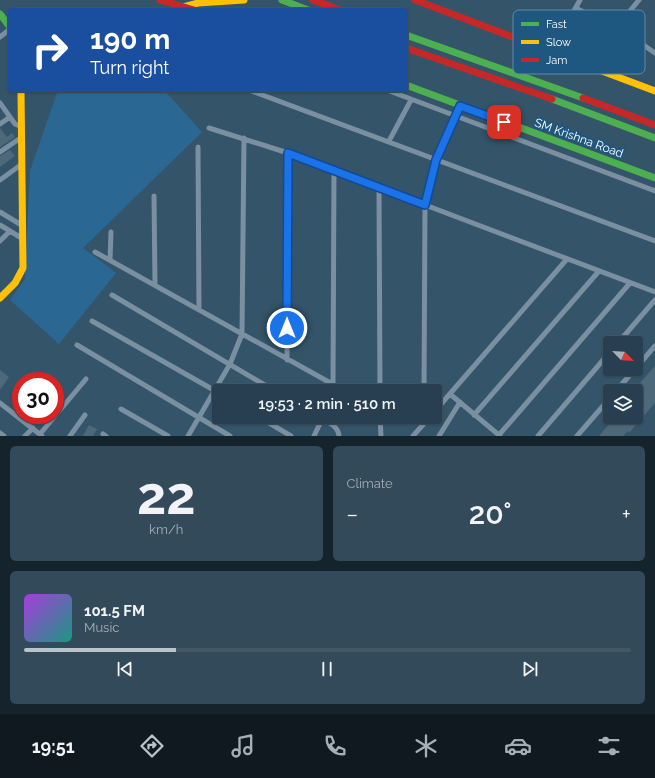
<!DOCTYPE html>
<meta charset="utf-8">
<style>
:root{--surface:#273f50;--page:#334a5a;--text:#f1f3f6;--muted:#a4afb7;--line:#435867;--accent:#b8c3cb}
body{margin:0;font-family:Raleway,sans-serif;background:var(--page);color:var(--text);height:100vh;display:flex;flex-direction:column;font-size:15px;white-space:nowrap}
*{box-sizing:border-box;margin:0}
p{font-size:13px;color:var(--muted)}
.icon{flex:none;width:22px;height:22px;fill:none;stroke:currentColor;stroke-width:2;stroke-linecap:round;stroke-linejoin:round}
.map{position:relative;height:436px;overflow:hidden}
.panel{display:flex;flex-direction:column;gap:10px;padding:10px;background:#15232c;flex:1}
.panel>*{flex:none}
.top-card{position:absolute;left:8px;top:8px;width:400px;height:84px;border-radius:4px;box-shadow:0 1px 3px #0004,0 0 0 1px var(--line);background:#1a4fa0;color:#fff;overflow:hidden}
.needle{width:26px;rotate:115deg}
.tools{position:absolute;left:603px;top:336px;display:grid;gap:8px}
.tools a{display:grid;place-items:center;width:40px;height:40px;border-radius:4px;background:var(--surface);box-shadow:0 1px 3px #0004,0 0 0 1px var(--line);font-size:20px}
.speed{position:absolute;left:12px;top:372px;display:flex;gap:8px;font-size:20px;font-weight:700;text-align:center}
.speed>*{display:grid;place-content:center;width:52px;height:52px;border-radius:50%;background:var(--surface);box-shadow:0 1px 3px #0004,0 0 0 1px var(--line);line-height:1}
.speed .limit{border:6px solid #d22;background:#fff;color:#111}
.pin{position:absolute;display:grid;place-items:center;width:34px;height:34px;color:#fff;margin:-17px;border-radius:8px;box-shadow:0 2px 6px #0006}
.me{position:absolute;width:44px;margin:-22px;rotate:0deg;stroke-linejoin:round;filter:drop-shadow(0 0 3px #0008)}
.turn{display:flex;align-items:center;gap:14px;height:84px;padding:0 16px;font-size:18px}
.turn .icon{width:52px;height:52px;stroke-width:2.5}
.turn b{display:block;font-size:28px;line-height:34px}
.big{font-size:30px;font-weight:600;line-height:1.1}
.panel .card{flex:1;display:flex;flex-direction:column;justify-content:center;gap:6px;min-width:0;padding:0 14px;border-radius:6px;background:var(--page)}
.panel .dial{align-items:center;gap:0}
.dial b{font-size:52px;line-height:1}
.song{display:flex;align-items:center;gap:12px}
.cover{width:48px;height:48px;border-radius:6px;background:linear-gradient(135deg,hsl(280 70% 55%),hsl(170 70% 35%))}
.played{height:4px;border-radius:2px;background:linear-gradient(90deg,var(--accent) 25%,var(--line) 25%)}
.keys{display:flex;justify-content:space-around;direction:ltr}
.heat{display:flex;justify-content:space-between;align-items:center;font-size:22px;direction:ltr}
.panel .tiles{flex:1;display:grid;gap:10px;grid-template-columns:1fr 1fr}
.card:last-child{grid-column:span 2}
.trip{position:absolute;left:212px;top:384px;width:230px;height:40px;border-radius:4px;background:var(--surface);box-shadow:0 1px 3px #0004,0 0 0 1px var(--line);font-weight:600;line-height:40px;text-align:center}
.tabs{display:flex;height:64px;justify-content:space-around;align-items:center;background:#101920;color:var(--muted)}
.tabs .icon{width:28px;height:28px}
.tabs .current{color:var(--accent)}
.tabs b{font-size:18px;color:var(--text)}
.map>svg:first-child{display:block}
.green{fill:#2a6893}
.building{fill:#4d6879}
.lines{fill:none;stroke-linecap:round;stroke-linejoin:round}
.street{stroke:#7a90a0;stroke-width:5}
.fast{stroke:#4caf50;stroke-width:7}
.slow{stroke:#ffc107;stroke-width:7}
.jam{stroke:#c62828;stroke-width:7}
.route-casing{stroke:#114b97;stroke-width:10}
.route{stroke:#1a73e8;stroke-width:7}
.labels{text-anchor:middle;stroke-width:4;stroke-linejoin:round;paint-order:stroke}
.street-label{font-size:12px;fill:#fff;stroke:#1e5780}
.key{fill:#1e5780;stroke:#6289a6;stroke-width:1}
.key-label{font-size:11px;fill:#fff}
</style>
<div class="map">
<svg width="655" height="436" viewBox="0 0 655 436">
<rect width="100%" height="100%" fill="#34546a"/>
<path class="green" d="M58,90h106l38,42 -119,116 33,25 -57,71 -49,-44 15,-21 5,-108z"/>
<path class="building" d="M0,128l7,9 5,-4 3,4 -15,10z
M10,150l5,6 -15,11v-11z
M655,366v37l-26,30 -1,-2 -5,5h-24l16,-19h21v-26h-3z
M0,370l9,7 -9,13z
M89,425l8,4 -4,7h-10z"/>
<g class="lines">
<path class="street" d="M639,0l-19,23 -1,5 36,25
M576,8l26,14
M0,37l10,-8
M576,61l15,-25 -25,-8 1,-5 13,-23
M249,90l406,151
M387,90l268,101
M0,103l15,21 7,3
M0,124l10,-7
M209,128l79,25 367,139
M389,141l22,-41
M198,147l1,162
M0,152l22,-15
M0,180l22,-16
M379,188l1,203
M154,196l1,89
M0,212l23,14
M0,225l23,14
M0,241l10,-10
M95,252l250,139
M110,260l1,-28
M112,295l163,96
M92,321l127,72
M618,343l37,-43
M77,345l153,91
M287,360l1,-207
M636,368l19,-22
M333,385l1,-215
M424,391l1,-186 11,-45 24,-55
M616,391l19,-22
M450,394l50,42
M0,403l42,33
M121,409l47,27
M435,411l132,-152
M474,415l125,-144
M259,417l32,19
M319,417c8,5 19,8 20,19
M380,417l1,19
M0,433l4,3
M40,434l46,-55
M103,434l3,2
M499,435l131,-152
M25,436l8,-8
M70,436l15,-21
M188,436l42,-72 12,-30 2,-196
M314,436l8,-17
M413,436l17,-19
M439,436l21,-34
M538,436l72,-84
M577,436l33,-38"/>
<path class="fast" d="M282,0l26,10
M0,14l10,13
M406,35l177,63
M406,85l249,93
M552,99l103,39"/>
<path class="slow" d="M183,7l15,-4 46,-3
M586,65l69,26
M0,298l15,-15 8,-15 -2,-178"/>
<path class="jam" d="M160,0l34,10
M313,0l27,10
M415,0l171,65
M406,48l146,51
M583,98l72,27"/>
</g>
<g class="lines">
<defs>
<path id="route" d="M287,328l1,-175 137,52 11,-45 24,-54 44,16"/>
</defs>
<use href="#route" class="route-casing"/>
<use href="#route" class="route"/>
</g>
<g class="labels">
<g class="street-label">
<text transform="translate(579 138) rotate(20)" y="4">SM Krishna Road</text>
</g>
</g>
<rect x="513" y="10" width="132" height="64" rx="6" class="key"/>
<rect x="521" y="22" width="18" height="4" fill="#4caf50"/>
<rect x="521" y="40" width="18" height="4" fill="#ffc107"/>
<rect x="521" y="58" width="18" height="4" fill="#c62828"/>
<g class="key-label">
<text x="546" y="28">Fast</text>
<text x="546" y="46">Slow</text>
<text x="546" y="64">Jam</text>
</g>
</svg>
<div class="tools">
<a><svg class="needle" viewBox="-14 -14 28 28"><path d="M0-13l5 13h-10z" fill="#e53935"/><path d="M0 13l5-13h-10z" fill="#a4afb7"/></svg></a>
<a><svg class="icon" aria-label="layers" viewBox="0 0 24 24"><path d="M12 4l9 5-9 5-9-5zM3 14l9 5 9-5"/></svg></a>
</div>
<div class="speed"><div class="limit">30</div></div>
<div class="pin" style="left:504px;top:122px;background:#d93025"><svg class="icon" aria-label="arrive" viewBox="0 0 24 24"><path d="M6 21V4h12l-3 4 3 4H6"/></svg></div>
<svg class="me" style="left:287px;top:328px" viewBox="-20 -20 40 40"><circle r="17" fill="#1a73e8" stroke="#fff" stroke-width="3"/><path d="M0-11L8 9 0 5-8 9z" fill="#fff"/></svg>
<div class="trip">19:53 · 2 min · 510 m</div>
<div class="top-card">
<div class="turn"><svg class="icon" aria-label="right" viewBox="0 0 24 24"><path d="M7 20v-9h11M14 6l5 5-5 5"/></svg><div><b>190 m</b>Turn right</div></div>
</div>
</div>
<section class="panel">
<div class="tiles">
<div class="card dial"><b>22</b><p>km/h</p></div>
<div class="card"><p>Climate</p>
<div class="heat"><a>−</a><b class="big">20°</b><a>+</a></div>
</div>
<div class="card">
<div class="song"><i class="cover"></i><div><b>101.5 FM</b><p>Music</p></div></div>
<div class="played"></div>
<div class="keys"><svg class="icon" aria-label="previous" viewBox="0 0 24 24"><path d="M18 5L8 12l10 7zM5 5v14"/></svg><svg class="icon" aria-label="pause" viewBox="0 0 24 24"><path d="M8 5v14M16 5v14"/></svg><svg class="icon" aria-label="next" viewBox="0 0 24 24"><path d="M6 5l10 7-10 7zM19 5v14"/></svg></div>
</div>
</div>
</section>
<nav class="tabs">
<b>19:51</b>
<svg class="icon current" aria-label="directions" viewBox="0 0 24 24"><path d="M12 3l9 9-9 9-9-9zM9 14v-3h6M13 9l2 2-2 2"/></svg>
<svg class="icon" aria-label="music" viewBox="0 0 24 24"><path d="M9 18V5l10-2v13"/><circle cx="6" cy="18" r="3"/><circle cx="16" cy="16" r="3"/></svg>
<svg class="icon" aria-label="phone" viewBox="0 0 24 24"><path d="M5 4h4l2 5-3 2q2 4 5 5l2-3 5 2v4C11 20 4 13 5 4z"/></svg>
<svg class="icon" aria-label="climate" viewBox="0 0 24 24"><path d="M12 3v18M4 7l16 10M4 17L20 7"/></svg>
<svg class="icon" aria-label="car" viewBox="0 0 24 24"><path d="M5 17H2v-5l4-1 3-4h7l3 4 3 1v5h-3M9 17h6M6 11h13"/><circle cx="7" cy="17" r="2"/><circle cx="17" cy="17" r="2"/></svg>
<svg class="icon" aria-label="filters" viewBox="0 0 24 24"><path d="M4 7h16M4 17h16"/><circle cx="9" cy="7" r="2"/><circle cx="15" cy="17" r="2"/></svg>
</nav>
